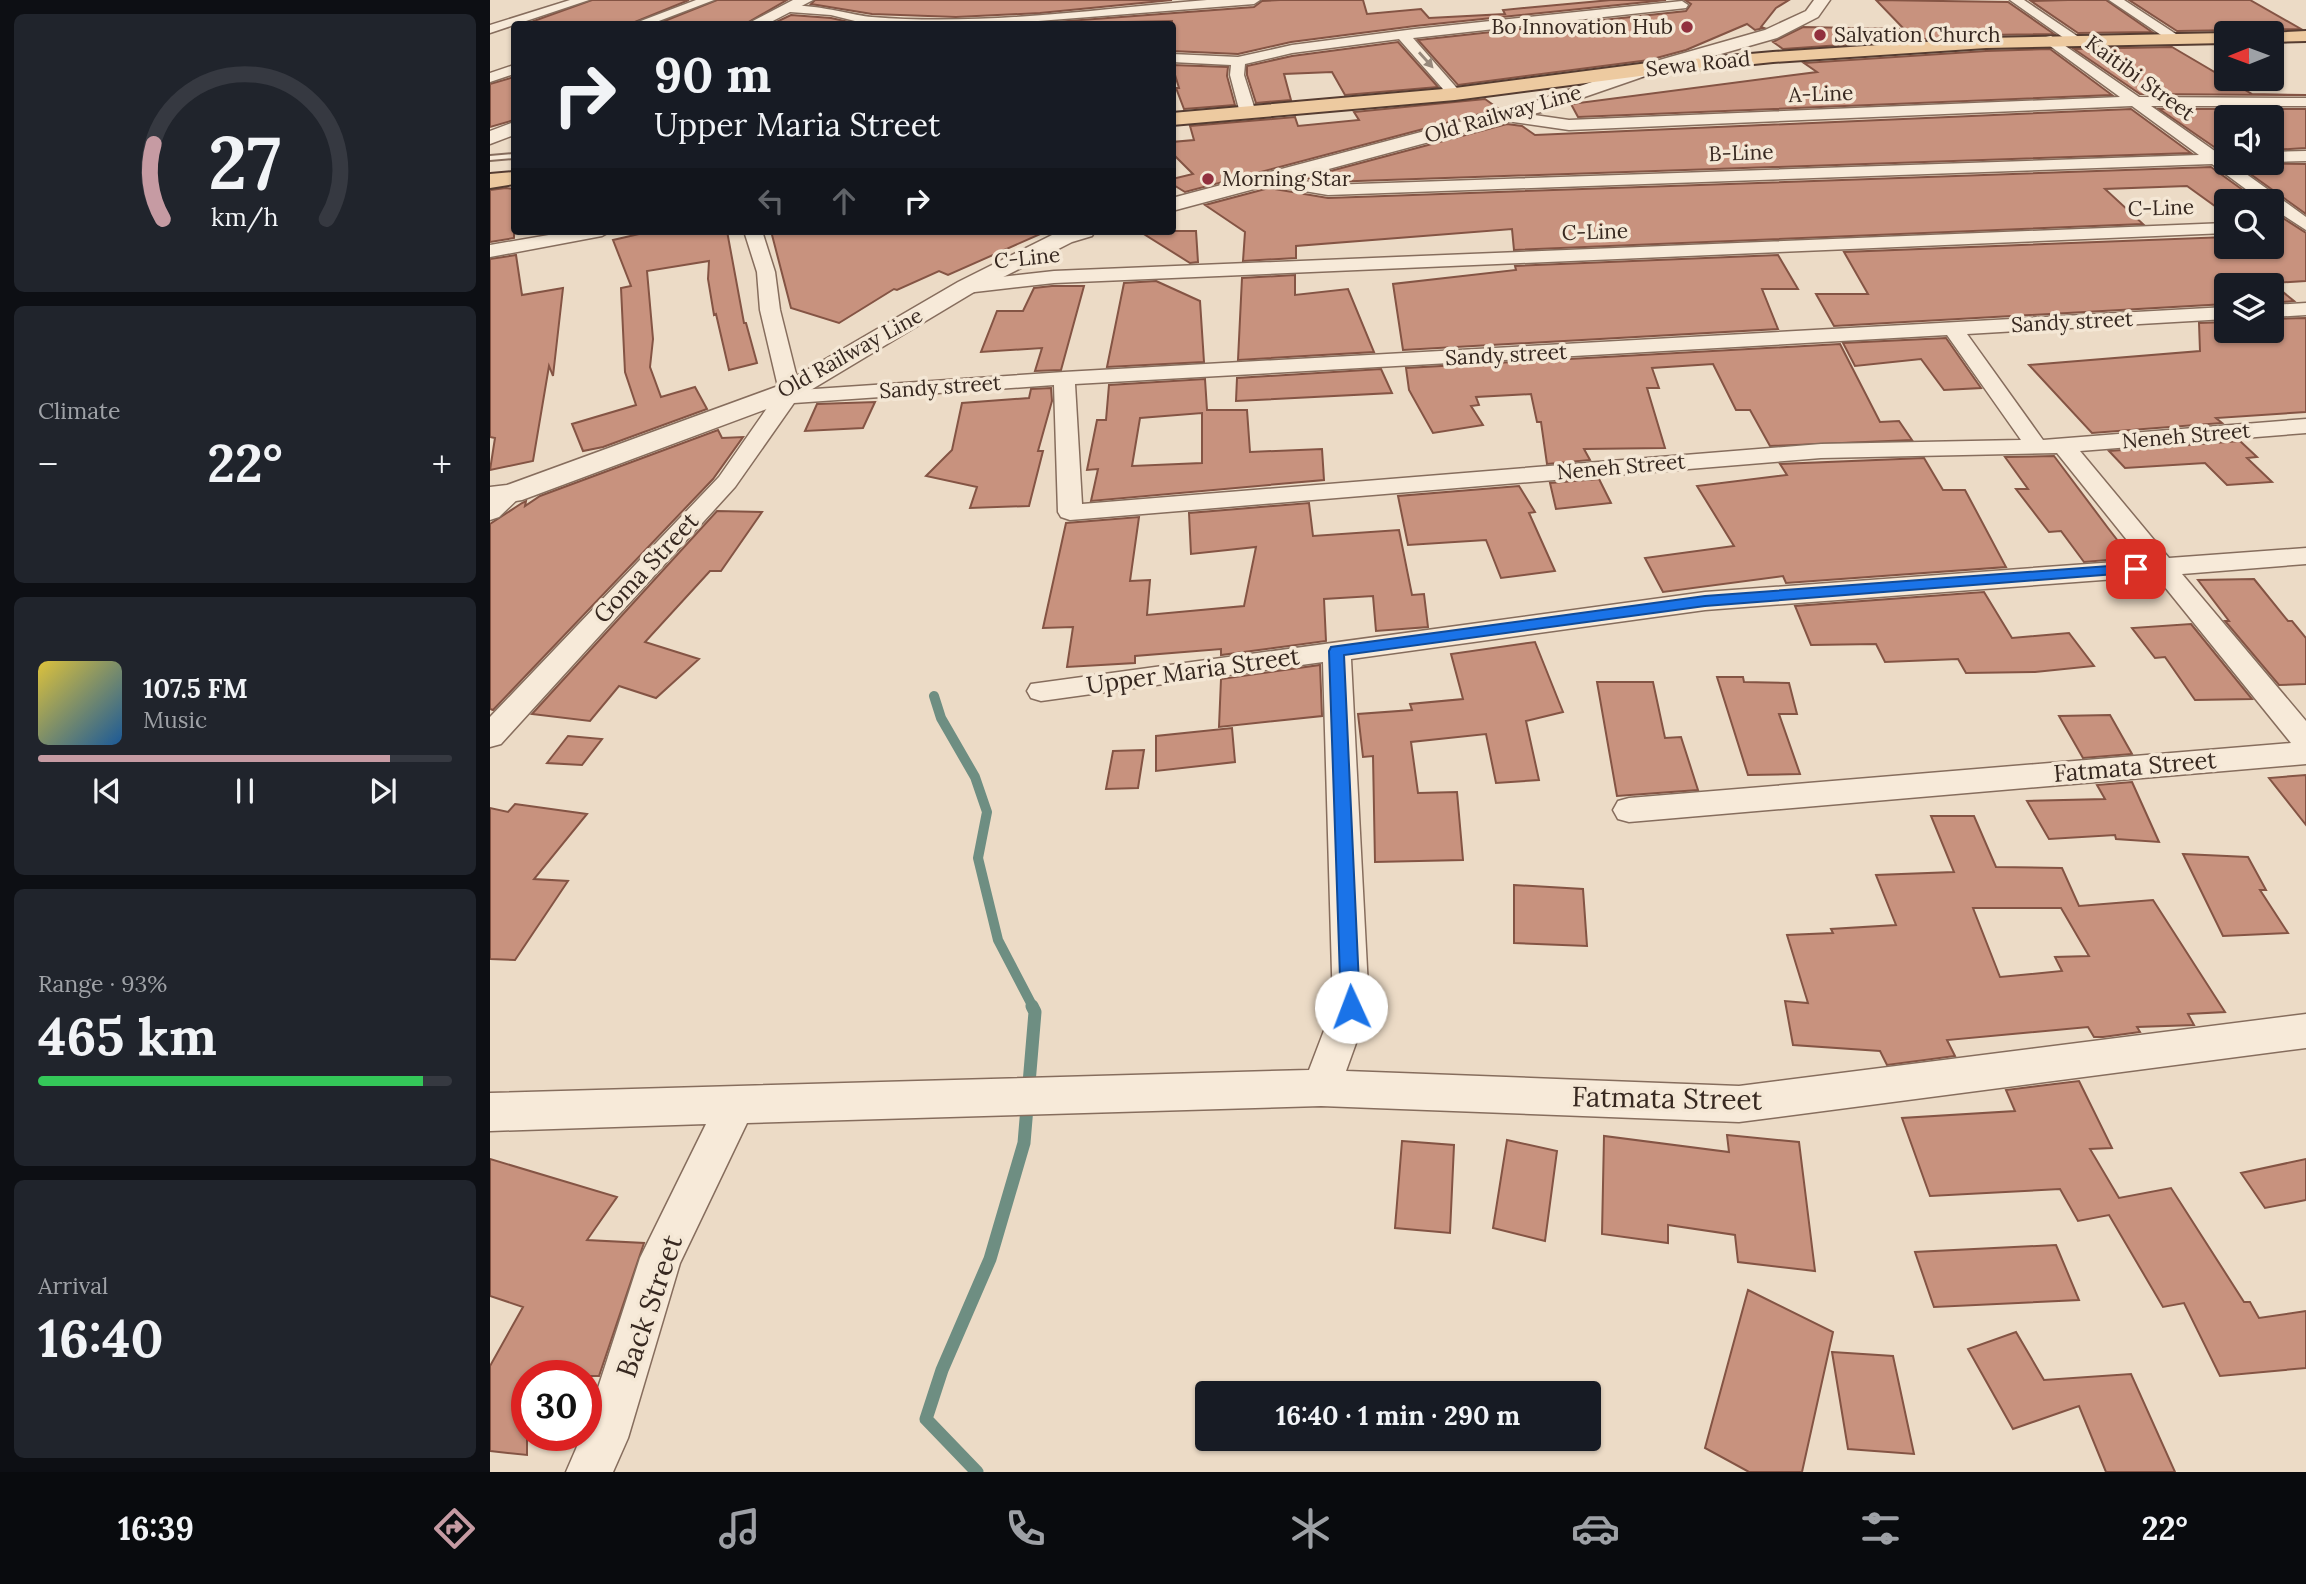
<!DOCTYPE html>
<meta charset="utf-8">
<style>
:root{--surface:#171b24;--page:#20242c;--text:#f1f3f6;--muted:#9ea1a6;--line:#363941;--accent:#c69ba3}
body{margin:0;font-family:Lora,serif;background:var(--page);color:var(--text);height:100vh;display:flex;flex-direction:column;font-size:26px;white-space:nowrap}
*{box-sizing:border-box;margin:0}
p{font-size:23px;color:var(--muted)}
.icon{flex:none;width:38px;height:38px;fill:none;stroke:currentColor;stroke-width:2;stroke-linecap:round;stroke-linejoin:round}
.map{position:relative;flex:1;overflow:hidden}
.details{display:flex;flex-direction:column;gap:14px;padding:14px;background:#0d0f14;width:490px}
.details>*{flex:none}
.guide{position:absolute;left:21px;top:21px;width:665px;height:214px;border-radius:7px;box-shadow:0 2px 5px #0004;background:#171b24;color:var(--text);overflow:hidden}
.needle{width:46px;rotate:269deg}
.tools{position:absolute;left:1724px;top:21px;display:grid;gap:14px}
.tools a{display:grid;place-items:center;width:70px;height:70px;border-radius:7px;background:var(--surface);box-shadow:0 2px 5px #0004;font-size:35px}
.speed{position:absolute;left:21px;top:1360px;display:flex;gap:14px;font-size:35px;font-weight:700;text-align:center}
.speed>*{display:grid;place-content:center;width:91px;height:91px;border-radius:50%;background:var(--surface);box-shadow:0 2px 5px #0004;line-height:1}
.speed .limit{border:10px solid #d22;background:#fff;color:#111}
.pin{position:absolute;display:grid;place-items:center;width:60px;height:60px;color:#fff;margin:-30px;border-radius:14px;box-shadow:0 4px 10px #0006}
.me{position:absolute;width:77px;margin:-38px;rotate:358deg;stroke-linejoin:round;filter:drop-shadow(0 0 5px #0008)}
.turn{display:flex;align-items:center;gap:24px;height:147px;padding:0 28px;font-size:32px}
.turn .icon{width:91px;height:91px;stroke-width:2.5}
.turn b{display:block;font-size:49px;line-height:60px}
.lanes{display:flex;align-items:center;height:66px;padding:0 28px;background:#0003;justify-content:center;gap:35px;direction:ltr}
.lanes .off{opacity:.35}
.big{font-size:52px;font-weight:700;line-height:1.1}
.details .card{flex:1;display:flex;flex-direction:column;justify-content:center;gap:10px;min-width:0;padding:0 24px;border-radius:10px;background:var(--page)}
.details .dial{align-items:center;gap:0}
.dial svg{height:182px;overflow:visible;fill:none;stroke:var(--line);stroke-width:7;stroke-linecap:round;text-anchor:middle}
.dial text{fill:var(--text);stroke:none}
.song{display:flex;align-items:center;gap:21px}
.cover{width:84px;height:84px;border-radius:10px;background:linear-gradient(135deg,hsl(50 70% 55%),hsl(210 70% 35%))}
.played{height:7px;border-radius:4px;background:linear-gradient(90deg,var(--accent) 85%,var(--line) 85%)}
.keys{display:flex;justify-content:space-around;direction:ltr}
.heat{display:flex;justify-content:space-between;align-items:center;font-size:38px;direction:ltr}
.charge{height:10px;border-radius:5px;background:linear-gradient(90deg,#34c759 93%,var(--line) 0)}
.trip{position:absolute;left:705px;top:1381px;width:406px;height:70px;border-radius:7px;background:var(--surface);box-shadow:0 2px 5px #0004;font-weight:700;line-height:70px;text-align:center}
.menu{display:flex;height:112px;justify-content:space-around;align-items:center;background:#090b0e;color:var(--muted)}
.menu .icon{width:49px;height:49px}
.menu .on{color:var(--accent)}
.menu b{font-size:32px;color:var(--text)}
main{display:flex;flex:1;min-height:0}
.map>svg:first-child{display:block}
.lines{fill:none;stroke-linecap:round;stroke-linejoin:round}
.stream-far1{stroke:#6e8e82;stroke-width:10}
.stream{stroke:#6e8e82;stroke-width:13}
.building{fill:#c8927e;stroke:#845444;stroke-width:2;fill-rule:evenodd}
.service-casing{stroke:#866d5d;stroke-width:4}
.minor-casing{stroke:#866d5d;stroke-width:3}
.tertiary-casing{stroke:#866d5d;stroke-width:3}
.primary-casing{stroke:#553c31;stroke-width:4}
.service{fill:#f7ead9;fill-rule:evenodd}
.minor{fill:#f7ead9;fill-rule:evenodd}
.tertiary{fill:#f7ead9;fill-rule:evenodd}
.primary{fill:#edcaa0;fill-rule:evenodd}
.oneway{fill:#97897c}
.route{fill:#1a73e8;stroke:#114b97;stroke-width:2}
.poi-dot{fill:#92303e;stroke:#f4e7d5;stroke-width:2.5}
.labels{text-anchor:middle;stroke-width:7;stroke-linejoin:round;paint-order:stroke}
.far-poi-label{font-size:21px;fill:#372820;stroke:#f4e7d5;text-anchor:start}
.far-street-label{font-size:21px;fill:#372820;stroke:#f4e7d5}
.street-label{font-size:24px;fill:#372820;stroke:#f4e7d5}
.near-street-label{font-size:28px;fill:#372820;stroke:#f4e7d5}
</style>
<main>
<section class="details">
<div class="card dial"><svg viewBox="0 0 100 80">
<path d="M14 69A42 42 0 1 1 86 69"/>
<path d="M14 69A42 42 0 0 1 10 36" stroke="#c69ba3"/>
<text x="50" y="56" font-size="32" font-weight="700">27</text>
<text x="50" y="72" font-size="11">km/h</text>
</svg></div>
<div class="card"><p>Climate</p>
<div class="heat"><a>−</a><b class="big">22°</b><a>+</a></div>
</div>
<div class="card">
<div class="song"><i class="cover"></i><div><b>107.5 FM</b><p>Music</p></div></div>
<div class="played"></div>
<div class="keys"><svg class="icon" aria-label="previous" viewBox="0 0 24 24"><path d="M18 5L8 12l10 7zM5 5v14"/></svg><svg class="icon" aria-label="pause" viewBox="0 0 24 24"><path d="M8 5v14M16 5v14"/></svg><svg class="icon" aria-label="next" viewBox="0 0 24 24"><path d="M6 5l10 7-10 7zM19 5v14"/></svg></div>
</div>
<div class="card"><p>Range · 93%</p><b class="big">465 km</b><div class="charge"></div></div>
<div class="card"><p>Arrival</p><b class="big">16:40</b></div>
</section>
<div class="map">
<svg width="1816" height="1472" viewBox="0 0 1816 1472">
<rect width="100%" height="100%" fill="#ecdbc6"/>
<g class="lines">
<path class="stream-far1" d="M444,696l7,22 34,59 12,35 -9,46 20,82 35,67"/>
<path class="stream" d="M487,1472l-51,-53 16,-49 48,-111 34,-116 11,-131 -3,-6"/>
</g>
<path class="building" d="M102,0h97l-59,24h-99v-2z
M227,0h70l-42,24h-88z
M325,0h357l-132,13 -84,4 -84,-3 -61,-10z
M790,0h83l4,14 54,-5 8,9 76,-4 -2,-4 108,-10h55l-251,26 -124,16 -53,12 -66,-3v-30l-144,3 226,-17 8,-6z
M1195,0h104l-13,8 -15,19 3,1 -9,2 -8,-6 -61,26 -37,10 -191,25 -40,-45 268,-29 5,-7z
M1386,0l132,2 46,32 -68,1 -203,14 -10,-7 30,-15 101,2z
M1578,0h38l46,32 -74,1 -47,-32z
M1639,0h121l51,29 -124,2z
M301,15l40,3 27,6h-86z
M908,42l40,45 -93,8 -13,-23 -48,2 7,26 -35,3 -9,-28v-9l45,-10z
M1682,47l80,47 54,1 -166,-1 -66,-45z
M1560,49l62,46 -534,22 -7,-13 246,-32 -13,-9 182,-12z
M682,65l56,2 -1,9 8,29 -51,4 -8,-21h3z
M24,77v43l-24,7v-43z
M995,99l14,10 -314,83 -13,-8v-5l21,-5 -21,-21v-11l22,-2 -4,-14 105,-9 3,9 61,-6 -5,-8z
M1641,109l60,44 -863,29 -24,-4 203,-54 15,2 13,9z
M1669,109h147v39l-34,2v-33h-46v34h-6z
M1745,163l71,1v50z
M1721,167l47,34h-32v13l-39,-28 -82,3 38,35 -629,26 -2,-21 -216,17v12l-53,3 2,-29 -40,-27 64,-17 59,10z
M16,188l8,1v49l-24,4v-52z
M1782,211l34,22v48l-34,2 22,18 -22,2v-18h-46v19l-392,22 -18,-32h52l-24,-42 382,-15v10h46z
M162,231h75l17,92h2l11,40 -28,7 -13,-56 -2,1 -6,-36 1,-18 -62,10 6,68 -3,28 11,30 34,-10 12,22 -104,38 -20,4 -11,-27 64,-19 -11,-33 -4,-84 10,-2 -18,-46z
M281,231h276l-99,44 -9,-4 -42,19 -3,-1 -55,34 -48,-15z
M649,231h57l2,31 -8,1z
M26,255l6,40 41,-7 -10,88 -4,-10 -16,95 -43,9 5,-32 -5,-1v-178z
M1288,255l20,34h-36l16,40 -375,21 -10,-66 123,-14 -1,-4z
M805,275v20l53,-6 26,63 -136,8 4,-82z
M666,281l44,20 4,61 -97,5 17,-84z
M562,286h32l-23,84 -26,1 7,-23 -61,4 16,-41h26l11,-23z
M1816,318v94l-90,6 6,5 -130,10 -63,-68 171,-14 -1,-28 27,-1v9h46v-12z
M1456,338l35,50 -37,2 -23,-31 -66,7 -12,-23z
M1350,344l40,78 19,-1 13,19 -142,6 -20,-36h-14l-23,-46 -61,4 7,20h-12l18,60 -81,1 6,11 -43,4 -6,-42h-4l-6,-28 -55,3 3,8 -8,1 12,19 -50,8 -24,-43 -3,-22z
M891,369l11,24 -156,8 1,-23z
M715,379l2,31h40l3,42 72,-3 2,31 -233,21 7,-32 -11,1 10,-50h9l3,-35zM712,413v50l-70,3 8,-48z
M561,388l1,13 -14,50h5l-14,55 -59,2 7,-21 -51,-11 26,-26 10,-47 67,-5 2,-9z
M385,402l-12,26 -58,3 12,-27z
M228,430l4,8 21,-1 -30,42 -220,231 -3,-1v-185l32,-21 4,-2 -1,5 15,-10z
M1750,441l17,16 -10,1 25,24 -45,3 -22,-22 -80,5 -16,-17z
M1564,456l54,72 23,30 -47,4 -23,-31 -12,1 -33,-43h12l-23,-32z
M1434,458l19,32h22l41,77 -220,16 -3,-7 -120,16 -18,-34 89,-12 -37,-60 90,-11 -7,-11z
M1109,479l12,24 -55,6 -6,-26z
M1029,486l16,26 -6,1 26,58 -54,7 -15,-38 -78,5 -10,-49z
M819,503l4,33 86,-6 13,65 12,-1 4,33 -52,4 -3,-35 -49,3 2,42 -105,14v-6l-86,7v7l-68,4 6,-40 -30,1 23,-105 73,-6 -9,64 20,-1 -3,35 97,-9 12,-59 -65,7 -2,-41z
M227,511l45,1 -41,59h-11l-65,71 54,17 -43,39 -37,-12 -29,35 -58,-7z
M1764,579l34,42h4l14,17v46l-27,1 -54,-64h4l-31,-41z
M1494,592l28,46 57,-5 25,33 -59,6 -69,1 -8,-14 -73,3 -9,-18 -65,1 -16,-39z
M1701,624l61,75 -57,1 -30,-43 -10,1 -23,-30z
M1045,642l28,70 -37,9 13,59 -43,3 -10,-49 -75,8 7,51 39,-1 6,68 -88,2 -2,-106 -10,1 -5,-43 54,-4 -2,-6 53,-5 -12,-45z
M830,665l2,51 -103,11 2,-48z
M1227,677h26l1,5 45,1 8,31h-18l21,60 -52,1z
M1107,682h56l12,56 16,-1 17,53 -81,6z
M1620,715l22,39 -49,4 -24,-42z
M742,728l3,34 -79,9v-35z
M78,736l34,3 -20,26 -35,-2z
M654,750l-6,38 -32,1 7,-38z
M1816,775v50l-37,-47z
M1642,782l27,60 -43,-3 -1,-4 -66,4 -22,-38 78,-2 -8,-14z
M25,804l72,10 -53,65 34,2 -53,79 -25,-1v-151l18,4z
M1441,816h43l22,51 66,1 17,38 74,-6 72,112 -37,2 6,11 -57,2 3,5 -37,5h-9l-6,-10 -141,13 8,16 -68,9 -7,-14 -87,-6 -8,-44 23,2 -21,-68 46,-2 -2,-4 65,-4 -20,-50 78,-3zM1483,908h88l28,48 -34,1 7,14 -62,6z
M1693,854l65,3 18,33h-6l28,43 -65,3z
M1024,885l69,4 4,57 -73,-3z
M1589,1081l33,67 -22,1 29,49 52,-10 73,114h6l9,16 47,-7v57l-86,8 -36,-73 -21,4 -54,-92 -31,6 -18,-32 -130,7 -28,-78 113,-7 -9,-21z
M1237,1135l72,7 16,129 -77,-9 -3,-27 -67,-10v18l-66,-9 2,-98 125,16z
M1017,1140l50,11 -12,90 -52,-13z
M912,1141l52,4 -4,88 -55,-5z
M0,1159l127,38 -30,43 57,3 -45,133h-72v79l-37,-4v-85l33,-59 -33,-11z
M1816,1159v41l-41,8 -24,-35z
M1566,1245l23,55 -145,7 -19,-55z
M1258,1290l85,42 -31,140h-53l-44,-24z
M1526,1332l28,48 87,-6 44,98h-69l-27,-66 -66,23 -45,-80z
M1342,1352l61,4 21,98 -66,-5z"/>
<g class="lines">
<defs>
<path id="service" d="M24,154v4l-24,2v-4z"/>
<path id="minor" d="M80,0h19l-99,33v-8z
M206,0h18l-63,24h-18z
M717,0h53l-6,4 -253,20h-134l-36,-9 -41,-3 -6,-4c16,-8 67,7 88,9 111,9 225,-8 335,-17z
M1520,0h14l59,40 -2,3h-10z
M1619,0h15l58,38 -7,4 -5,-1z
M1192,1l6,4 -2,3 -273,30 49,56 -7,4 -5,-1 -51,-58 -107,14 -47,11 -1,11 12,38 -8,5 -8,-5 -10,-38 1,-10 -59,-3v-8l66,3 54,-12 123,-16z
M1561,36l88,61 167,1v8h-155l68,48h7v9h5l75,54v13l-34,-22v-7h-10l-50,-37 -884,31 -60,-10 -8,-5 8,-5 60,10 871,-30 -67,-49 -563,24 -63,-9 -8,-5 8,-5 63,9 551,-23 -74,-54v-6z
M24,65v9l-24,8v-9z
M1816,151v10l-34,1v-10z
M1736,223v10l-1172,50 -88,10 -10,-6 10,-6 88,-10z
M82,231h39l-9,5 -112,21v-12z
M254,231h18l13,41 5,38 20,80 264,-18 1162,-65v12l-259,15 76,106 263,-21v14l-226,18 89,107 137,-10v16l-124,10 124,147v43l-677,58 -11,-3 -5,-9 5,-9 11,-3 662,-55 -135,-167 -451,34 -354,49 18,348 -23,64 393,15 567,-72v34l-567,74 -418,-16 -574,17 -67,140 -52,175 -15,34h-47l16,-37h4v-10l54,-167 66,-134 -216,7v-38l819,-23 24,-63 -10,-345 -282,39 -10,-3 -4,-7 4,-7 674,-92 438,-32 -86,-107 -236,5 -751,62 -9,-3 -3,-5 -4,-127 -260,18 -59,84 -234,257 -11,3v-30l229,-240 60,-86 -19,-81 -3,-38zM1457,335l74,105 -200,4 -739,60 -7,-120z
M1816,303v12l-34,2v-12z
M21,487l9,2 3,5 -24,23 -9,3v-21l12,-10z"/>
<path id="tertiary" d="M303,0h20l-46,24h-20z
M1324,0h16l-12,17 -41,21 -123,35 -113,39 -369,99v-13l355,-94 115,-39 123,-35 41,-19z
M24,122v13l-24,9v-13z
M570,231h35l-3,5 -20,6 -98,50 -175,105 -277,103 -32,5v-18l17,-2 274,-100 177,-103z"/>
<path id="primary" d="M1816,31v10l-34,1v-9h-6z
M1736,33v10l-240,5 -213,14 -125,13 -193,25 -283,25v-12l283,-25 193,-25 125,-11 213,-14z
M24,172v12l-24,4v-14z"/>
</defs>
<use href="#service" class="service-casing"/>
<use href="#minor" class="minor-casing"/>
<use href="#tertiary" class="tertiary-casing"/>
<use href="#primary" class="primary-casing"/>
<use href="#service" class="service"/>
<use href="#minor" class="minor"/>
<use href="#tertiary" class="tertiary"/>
<use href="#primary" class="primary"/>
</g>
<defs><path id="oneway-solid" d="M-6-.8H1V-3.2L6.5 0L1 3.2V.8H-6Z" transform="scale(1.75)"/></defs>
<use class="oneway" href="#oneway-solid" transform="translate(936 60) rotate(48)"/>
<path class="route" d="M1646,564l5,2v6l-436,34 -361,49 16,352 -2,6 -7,3 -7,-3 -3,-6 -12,-356 2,-4 374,-51z"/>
<g class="poi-dot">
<circle cx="1197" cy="27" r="7"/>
<circle cx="1330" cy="35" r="7"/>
<circle cx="718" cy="179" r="7"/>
</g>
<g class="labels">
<g class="far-poi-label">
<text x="1183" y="34" text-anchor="end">Bo Innovation Hub</text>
<text x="1344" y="42">Salvation Church</text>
<text x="732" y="186">Morning Star</text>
</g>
<g class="far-street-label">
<text transform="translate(1208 64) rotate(-6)" y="7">Sewa Road</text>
<text transform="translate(1650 78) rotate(36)" y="7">Kaitibi Street</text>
<text transform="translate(1331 94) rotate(-2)" y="7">A-Line</text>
<text transform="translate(1013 114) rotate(-16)" y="7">Old Railway Line</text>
<text transform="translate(1251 153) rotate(-2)" y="7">B-Line</text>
<text transform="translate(1671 208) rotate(-2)" y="7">C-Line</text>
<text transform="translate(1105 232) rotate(-2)" y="7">C-Line</text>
<text transform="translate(537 258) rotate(-6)" y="7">C-Line</text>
<text transform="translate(1582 322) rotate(-3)" y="7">Sandy street</text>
<text transform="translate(360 353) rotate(-29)" y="7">Old Railway Line</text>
<text transform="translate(1016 355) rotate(-3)" y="7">Sandy street</text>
<text transform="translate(450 387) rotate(-4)" y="7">Sandy street</text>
<text transform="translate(1696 436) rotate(-5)" y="7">Neneh Street</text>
<text transform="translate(1131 467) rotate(-5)" y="7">Neneh Street</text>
</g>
<g class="street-label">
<text transform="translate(156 568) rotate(-47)" y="8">Goma Street</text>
<text transform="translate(703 671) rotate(-8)" y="8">Upper Maria Street</text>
<text transform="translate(1645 767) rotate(-5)" y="8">Fatmata Street</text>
</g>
<g class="near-street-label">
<text transform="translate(1177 1098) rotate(1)" y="10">Fatmata Street</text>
<text transform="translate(159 1306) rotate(-71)" y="10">Back Street</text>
</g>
</g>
</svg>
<div class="tools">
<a><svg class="needle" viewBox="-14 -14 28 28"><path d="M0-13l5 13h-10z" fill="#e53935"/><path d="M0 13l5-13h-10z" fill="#9ea1a6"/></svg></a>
<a><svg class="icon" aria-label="sound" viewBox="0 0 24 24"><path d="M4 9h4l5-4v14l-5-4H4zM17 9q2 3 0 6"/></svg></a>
<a><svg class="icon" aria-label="search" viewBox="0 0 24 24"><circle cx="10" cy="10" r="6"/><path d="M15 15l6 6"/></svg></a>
<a><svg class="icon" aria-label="layers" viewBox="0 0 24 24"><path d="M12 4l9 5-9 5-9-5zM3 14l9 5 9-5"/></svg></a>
</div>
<div class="speed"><div class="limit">30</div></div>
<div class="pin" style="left:1646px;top:569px;background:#d93025"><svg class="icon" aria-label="arrive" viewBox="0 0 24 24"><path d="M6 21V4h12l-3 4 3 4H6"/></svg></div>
<svg class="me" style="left:861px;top:1007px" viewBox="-20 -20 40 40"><circle r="19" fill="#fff"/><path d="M0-13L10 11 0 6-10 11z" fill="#1a73e8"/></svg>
<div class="trip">16:40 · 1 min · 290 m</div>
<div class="guide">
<div class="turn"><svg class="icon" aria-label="right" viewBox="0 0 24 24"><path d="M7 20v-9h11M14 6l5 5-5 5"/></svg><div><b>90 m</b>Upper Maria Street</div></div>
<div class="lanes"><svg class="icon off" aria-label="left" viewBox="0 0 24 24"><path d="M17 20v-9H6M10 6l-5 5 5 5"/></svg><svg class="icon off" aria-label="ahead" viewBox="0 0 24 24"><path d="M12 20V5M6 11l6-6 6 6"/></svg><svg class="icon" aria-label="right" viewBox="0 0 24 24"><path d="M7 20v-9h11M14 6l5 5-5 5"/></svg></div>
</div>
</div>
</main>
<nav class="menu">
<b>16:39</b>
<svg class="icon on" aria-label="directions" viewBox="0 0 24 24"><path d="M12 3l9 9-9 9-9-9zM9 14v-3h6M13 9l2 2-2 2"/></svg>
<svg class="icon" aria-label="music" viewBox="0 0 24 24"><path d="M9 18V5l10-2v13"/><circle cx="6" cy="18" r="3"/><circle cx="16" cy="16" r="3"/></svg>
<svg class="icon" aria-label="phone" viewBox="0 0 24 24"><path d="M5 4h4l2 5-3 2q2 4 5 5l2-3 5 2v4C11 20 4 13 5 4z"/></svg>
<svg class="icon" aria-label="climate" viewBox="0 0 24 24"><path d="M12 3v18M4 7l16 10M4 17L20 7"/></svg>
<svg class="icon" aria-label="car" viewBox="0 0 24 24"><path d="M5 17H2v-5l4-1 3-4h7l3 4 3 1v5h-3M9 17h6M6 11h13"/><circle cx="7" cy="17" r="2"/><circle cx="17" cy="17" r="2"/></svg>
<svg class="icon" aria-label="filters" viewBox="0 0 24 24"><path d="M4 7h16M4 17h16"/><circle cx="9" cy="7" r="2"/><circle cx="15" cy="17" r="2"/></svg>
<b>22°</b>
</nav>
